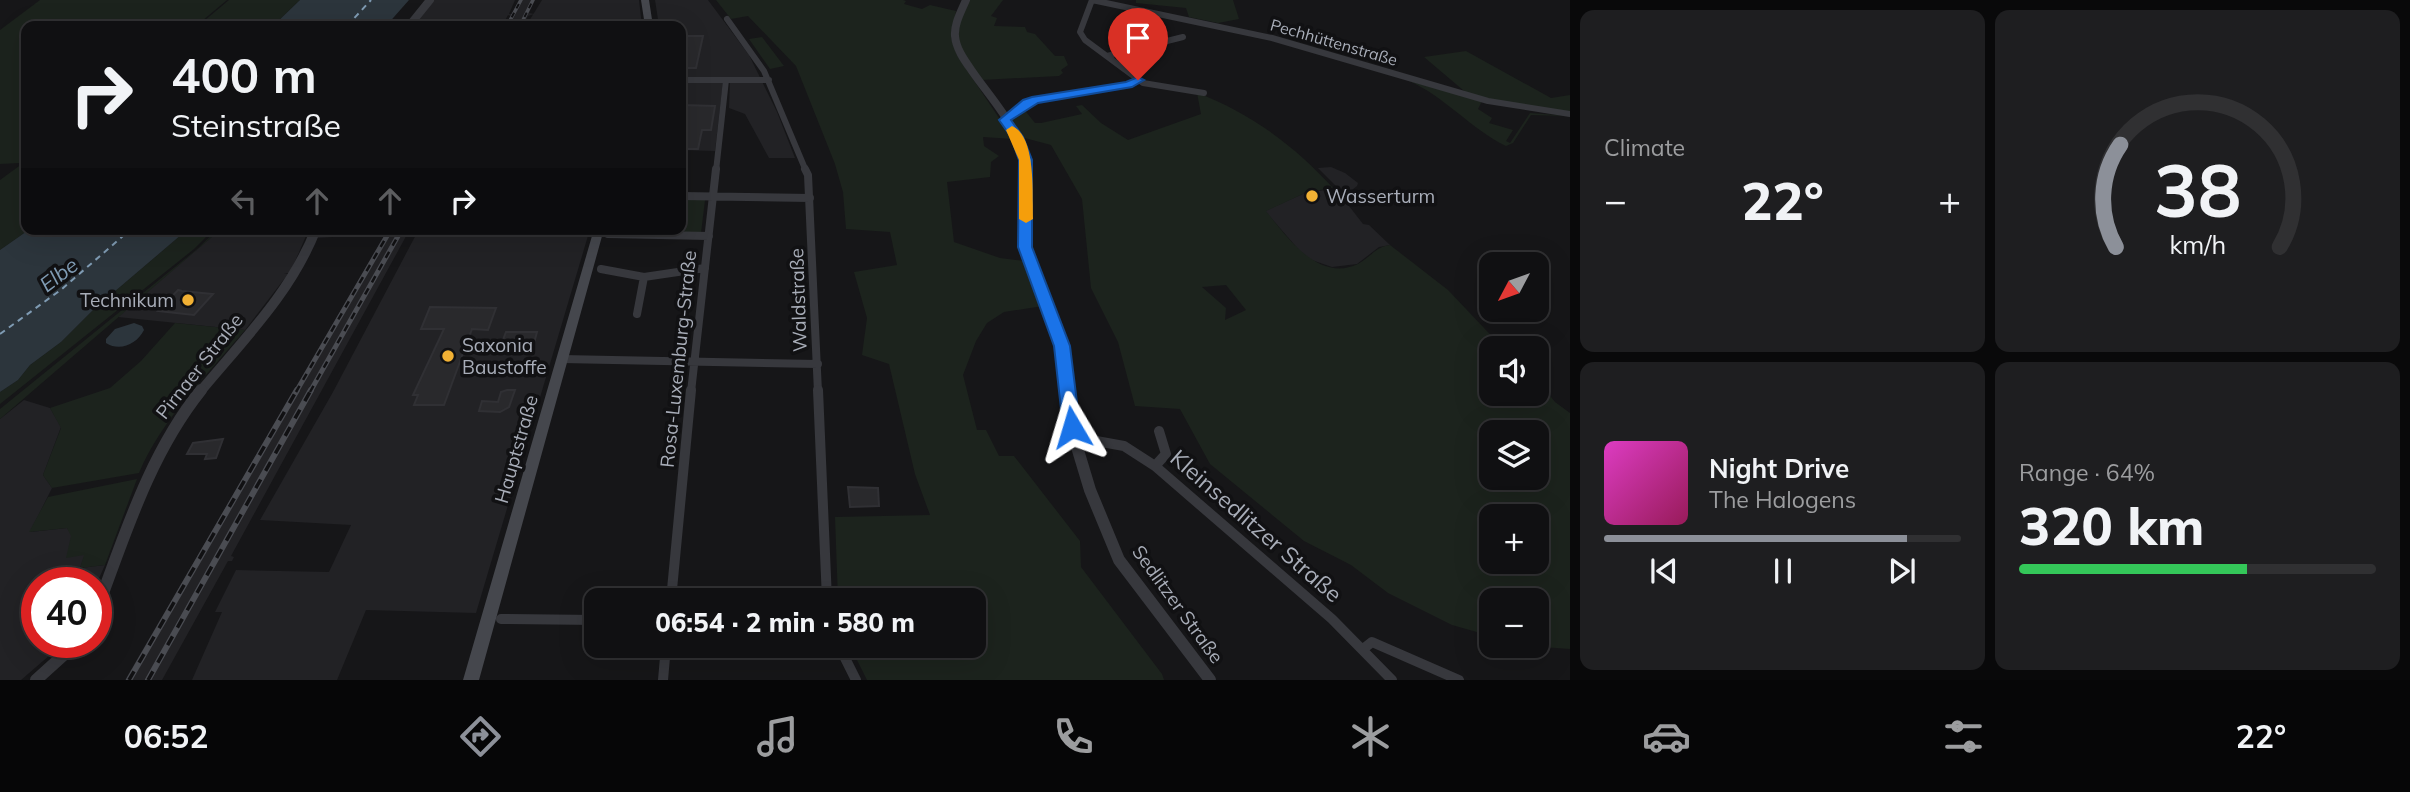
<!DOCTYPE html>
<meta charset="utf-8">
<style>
:root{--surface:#101012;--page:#1e1e20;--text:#f1f3f6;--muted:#9c9d9f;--line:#303032;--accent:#8c9099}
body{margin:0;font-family:Mulish,sans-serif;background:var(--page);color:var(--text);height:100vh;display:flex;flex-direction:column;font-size:26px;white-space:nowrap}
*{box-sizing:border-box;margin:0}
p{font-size:23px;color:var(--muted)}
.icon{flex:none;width:38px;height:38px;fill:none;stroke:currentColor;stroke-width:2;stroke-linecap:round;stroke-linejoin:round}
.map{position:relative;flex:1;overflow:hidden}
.side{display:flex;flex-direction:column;gap:10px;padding:10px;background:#09090a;width:840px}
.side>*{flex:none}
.hud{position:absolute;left:21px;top:21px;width:665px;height:214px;border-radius:14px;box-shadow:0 7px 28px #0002,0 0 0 2px var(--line);background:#101012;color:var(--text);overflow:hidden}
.needle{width:46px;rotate:229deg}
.controls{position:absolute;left:1479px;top:252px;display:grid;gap:14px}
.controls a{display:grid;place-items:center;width:70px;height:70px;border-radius:14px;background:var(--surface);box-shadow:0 7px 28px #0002,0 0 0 2px var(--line);font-size:35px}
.speed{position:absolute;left:21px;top:567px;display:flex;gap:14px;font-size:35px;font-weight:700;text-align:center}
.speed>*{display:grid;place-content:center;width:91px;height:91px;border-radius:50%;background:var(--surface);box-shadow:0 7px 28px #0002,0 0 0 2px var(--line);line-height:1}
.speed .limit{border:10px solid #d22;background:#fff;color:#111}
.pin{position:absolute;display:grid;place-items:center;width:60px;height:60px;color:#fff;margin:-72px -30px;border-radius:50% 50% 50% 0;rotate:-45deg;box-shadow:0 0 7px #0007}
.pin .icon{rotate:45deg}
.me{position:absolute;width:77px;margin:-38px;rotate:353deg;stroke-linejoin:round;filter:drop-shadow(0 0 5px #0008)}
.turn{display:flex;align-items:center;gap:24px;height:147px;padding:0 35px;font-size:32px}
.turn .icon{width:91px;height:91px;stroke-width:2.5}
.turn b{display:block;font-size:49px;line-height:60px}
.lanes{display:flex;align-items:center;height:66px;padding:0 35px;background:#0003;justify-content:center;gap:35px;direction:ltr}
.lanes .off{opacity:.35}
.big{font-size:52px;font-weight:800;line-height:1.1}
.side .tile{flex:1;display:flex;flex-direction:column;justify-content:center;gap:10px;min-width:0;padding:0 24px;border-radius:14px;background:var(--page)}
.side .dial{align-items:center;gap:0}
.dial svg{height:182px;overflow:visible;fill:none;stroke:var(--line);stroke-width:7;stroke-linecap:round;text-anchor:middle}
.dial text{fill:var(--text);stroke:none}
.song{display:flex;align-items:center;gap:21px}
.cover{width:84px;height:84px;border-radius:10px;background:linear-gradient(135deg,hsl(310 70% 55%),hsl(330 70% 35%))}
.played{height:7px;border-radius:4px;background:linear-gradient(90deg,var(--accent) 85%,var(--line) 85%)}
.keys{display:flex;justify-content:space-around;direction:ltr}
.heat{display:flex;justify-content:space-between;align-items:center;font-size:38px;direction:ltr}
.charge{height:10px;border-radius:5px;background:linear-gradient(90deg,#34c759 64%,var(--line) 0)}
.side .tiles{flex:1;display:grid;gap:10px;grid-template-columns:repeat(2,1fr)}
.trip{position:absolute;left:584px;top:588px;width:402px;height:70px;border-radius:14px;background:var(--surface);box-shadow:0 7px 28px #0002,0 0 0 2px var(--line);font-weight:800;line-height:70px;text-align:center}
.tab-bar{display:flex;height:112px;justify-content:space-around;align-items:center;background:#060607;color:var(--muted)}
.tab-bar .icon{width:49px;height:49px}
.tab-bar .selected{color:var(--accent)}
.tab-bar b{font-size:32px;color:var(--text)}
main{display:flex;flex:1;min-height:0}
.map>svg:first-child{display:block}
.built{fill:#222225}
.green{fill:#1c231d;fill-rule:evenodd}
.water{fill:#2c353c}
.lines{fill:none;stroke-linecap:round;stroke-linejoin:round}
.ferry{stroke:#7f9bb3;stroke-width:2;stroke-dasharray:6 5;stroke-linecap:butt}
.building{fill:#29292c;stroke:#303034;stroke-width:2}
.minor-far2{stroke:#37383d;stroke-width:6}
.minor-far1{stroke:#37383d;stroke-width:8}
.minor{stroke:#37383d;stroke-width:10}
.tertiary-far2{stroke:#37383d;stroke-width:8}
.tertiary-far1{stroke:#37383d;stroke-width:10}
.tertiary{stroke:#37383d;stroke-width:12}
.secondary{fill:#45474d;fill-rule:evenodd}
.rail-far2-casing{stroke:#4a4c52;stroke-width:3.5}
.rail-far1-casing{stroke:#4a4c52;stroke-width:5}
.rail-casing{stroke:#4a4c52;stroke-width:6}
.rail-far2{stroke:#111113;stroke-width:2;stroke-dasharray:5;stroke-linecap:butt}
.rail-far1{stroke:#111113;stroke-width:2.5;stroke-dasharray:7;stroke-linecap:butt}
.rail{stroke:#111113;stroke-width:3.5;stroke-dasharray:10;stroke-linecap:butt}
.route{fill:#1a73e8;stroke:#114b97;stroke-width:2}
.slow{fill:#f59e0b}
.poi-dot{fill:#f2b134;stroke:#111113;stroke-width:2.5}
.labels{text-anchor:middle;stroke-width:7;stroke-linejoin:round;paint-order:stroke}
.far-street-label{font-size:16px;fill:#a8adb8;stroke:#111113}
.poi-label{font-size:19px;fill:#a8adb8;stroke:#111113;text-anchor:start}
.street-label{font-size:19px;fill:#a8adb8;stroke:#111113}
.water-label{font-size:21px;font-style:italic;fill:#7f9bb3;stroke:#111113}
.near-street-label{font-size:23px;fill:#a8adb8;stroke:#111113}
</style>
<main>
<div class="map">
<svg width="1570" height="680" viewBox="0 0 1570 680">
<rect width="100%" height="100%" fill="#161618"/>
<path class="built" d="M433,0h82l-6,14h3l7,-14h16l-6,13 5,1 -6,2 -6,10h-17l6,-10 -3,-1 -6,11h-89z
M542,0h97l3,26h-116z
M655,0h53l41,55 28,57 18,46h-26l-24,-44 -16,-6 1,-29 -49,-2v-51h-22z
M681,81l42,1 -8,69 -34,-1z
M1331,167l14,6 13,10 -1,3 -5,4 -11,1 -23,-23z
M1326,190l23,16 14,18 6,1 21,20 -11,2 -22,17 -25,3 -26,-9 -41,-47 42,-19z
M221,229h88l-19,44h-6l4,1 -43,56 -127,-13z
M320,229h65l-3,5 -65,4z
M388,229h22l-179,327 3,1 -2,4h-4l-66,119h-37z
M419,229h171l-114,384 -110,-3 -29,70h-145l30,-68h-7l21,-42 93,2 22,-47 -91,-5 73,-128z
M24,400l26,8 11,19 -18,48 9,13 -22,44 37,-4 18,27 -5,13 25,-3 -9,20 -59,-2v59h28l-44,38h-21v-261z"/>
<path class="green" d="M40,0h187l-31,26h-170v133l-6,4 -20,1v-134z
M229,0h71l-27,26h-75z
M716,0h187l3,1 -2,3 18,5 8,-4 26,6 -5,27 6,17 56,84 -30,-2 1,9 15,10 -8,6 -1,15 -43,5 7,60 46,16 25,3 18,45 -39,6 -17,11 -11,18 -13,34 14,55h9l13,26h15l66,85 1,26 81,107 2,6h-297l-17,-34h125v-46h-137l-3,-83 95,-2 -15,-41 -26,-110 -27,-9 5,-37 -13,-46 43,-7 -7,-33 -44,-3 -3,-37 -8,-28 -39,-98 -48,-50 -17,3z
M968,0h35l-12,16 6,2 -3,8 31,1 2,5 8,2 20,22h9l4,9 -7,5 2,3 -4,3 -78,4c-23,-33 -30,-42 -13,-80z
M1136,0h97l6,19 -21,4 -29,-6 -3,-9 -50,-5z
M762,37l22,29 -14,3 -21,-30z
M1466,51l85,47 19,-3v18l-100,-17 -46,-39z
M1409,81l73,20 -4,8 14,9 -3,5 24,7 -7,11 4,2 20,-30 40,3 -39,-1 -18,28 -7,3c-35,-17 -62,-50 -97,-65z
M1197,93c52,19 98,53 136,95l-26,4 -41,19c20,25 52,72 92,53 13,-7 17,-17 32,-19l58,45 55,58h-12v46h45l1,-15 18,23 15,11v236l-42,-3h8v-46h-45v36l-39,-11 -64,-32 -37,-28 -47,-24 -94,-77 -30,-55 -45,-3 -17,-64 -27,-54 -9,-89 -31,-54 -30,-8 -9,-17 11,-12 12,15h6l41,-9 -6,-8 6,-1 19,18 27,17 73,-26zM1226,285l20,25 -21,10 1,-12 -24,-21zM1491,432h45v46h-45zM1491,516h45v46h-45z
M26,161v68h4l-30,21v-70z
M681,199l24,1 -4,33 -91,-2 71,-2z
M188,229h26l-20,20 -194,155v-12l18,-12 12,-15 31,-23 32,-32z
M218,229h3l-221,190v-10l196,-159z
M175,323l70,7c-37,44 -84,90 -106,143l-87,15 -9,-13 18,-47 -11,-20 60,-20 31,-27z
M137,479l-32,86 -25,3 4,-13 -18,3 5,-22 -4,-8 -38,4 19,-35z"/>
<path class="water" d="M300,0h109l-23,26h-113z
M30,229h158l-95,81 -32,32 -31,23 -12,15 -18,12v-142z
M134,323l8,3 2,4c-7,14 -24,22 -38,13v-4l9,-10z"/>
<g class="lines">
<path class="ferry" d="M347,26l24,-26
M0,334l62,-45 69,-60"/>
</g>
<path class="building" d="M681,36h22l-7,32h-15z
M681,105l34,1 -4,24h-9l-4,19h-17z
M178,290l4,1 31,3 -19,21 -36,-4z
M430,307l66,1 -8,22 -16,-1 -28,76h-30l4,-10h-5l31,-66h-23z
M506,332h31l-3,11 -5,3 -28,-1z
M507,390h8l-6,17 -9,5 -21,-1 3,-10 16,1 3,-10z
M223,439l-7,19 -11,1 2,-5h-20l6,-11z
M848,487l30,1 1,18 -29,1z"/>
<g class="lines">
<path class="minor-far2" d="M727,19l37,52 42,100
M1107,56l76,-19
M681,80h88
M1204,93l-61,-10 -58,-43 -5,-8 12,-32 180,38 216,63 82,13
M1005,120l22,-17 9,-3 92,-15 10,-5
M716,171l10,-91"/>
<path class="minor-far1" d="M805,169l3,6 10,217
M681,196l129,2
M608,234l101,2
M601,269l43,8 61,-9
M637,314l7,-37
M562,359l256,5
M691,392l25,-223"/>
<path class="minor" d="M818,390l9,210
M1074,437l50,9 31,20 177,153 60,61
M1155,466l11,-12 -7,-23
M671,600l20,-210
M501,619l96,1
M839,646l17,34
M1363,649l9,-7 87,38
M663,680l3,-34"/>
<path class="tertiary-far2" d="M966,0c-5,12 -12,24 -11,36 1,13 10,25 17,35 19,28 54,64 54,100
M409,26l21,-26"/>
<path class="tertiary-far1" d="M1026,169l-1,78 37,99 6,46
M200,392c43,-52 91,-99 116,-163"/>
<path class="tertiary" d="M1068,390l6,47 16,53 29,70 91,120
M96,612c29,-77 53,-157 105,-222
M36,680l42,-38"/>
<path class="secondary" d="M641,0h8l4,26h-8z
M594,229h10l-125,451h-16z"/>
<defs>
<path id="rail-far2" d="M507,26l14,-26
M520,26l13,-26"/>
<path id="rail-far1" d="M296,392l95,-163
M310,392l92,-163"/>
<path id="rail" d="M129,680l168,-290
M148,680l163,-290"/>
</defs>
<use href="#rail-far2" class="rail-far2-casing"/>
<use href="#rail-far1" class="rail-far1-casing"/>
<use href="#rail" class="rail-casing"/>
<use href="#rail-far2" class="rail-far2"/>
<use href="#rail-far1" class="rail-far1"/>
<use href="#rail" class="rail"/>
</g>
<path class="route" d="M1138,77l6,3 -12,7 -94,16 -27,17 12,17 9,23v87l38,99 10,81 -2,5h-12l-3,-5 -9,-81 -36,-99 1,-87 -8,-23 -12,-17 24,-20 9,-3 94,-15z"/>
<path class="slow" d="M1012,126c25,10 20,71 21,93l-7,4 -7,-4v-59l-13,-30z"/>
<g class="poi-dot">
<circle cx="1312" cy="196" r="7"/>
<circle cx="188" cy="300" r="7"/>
<circle cx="448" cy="356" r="7"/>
</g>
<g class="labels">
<g class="far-street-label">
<text transform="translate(1334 42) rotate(16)" y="6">Pechhüttenstraße</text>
</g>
<g class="poi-label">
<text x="1326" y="203">Wasserturm</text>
<text x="174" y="307" text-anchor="end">Technikum</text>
<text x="462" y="352">Saxonia<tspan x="462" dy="22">Baustoffe</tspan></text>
</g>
<g class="street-label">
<text transform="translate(798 300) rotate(-92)" y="7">Waldstraße</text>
<text transform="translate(678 359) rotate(-84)" y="7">Rosa-Luxemburg-Straße</text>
<text transform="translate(199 366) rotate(-52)" y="7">Pirnaer Straße</text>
<text transform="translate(516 449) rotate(-74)" y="7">Hauptstraße</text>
<text transform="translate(1178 604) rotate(54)" y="7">Sedlitzer Straße</text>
</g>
<g class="water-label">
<text transform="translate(59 275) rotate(-37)" y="7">Elbe</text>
</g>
<g class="near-street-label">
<text transform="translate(1256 526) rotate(41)" y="8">Kleinsedlitzer Straße</text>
</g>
</g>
</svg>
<div class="controls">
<a><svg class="needle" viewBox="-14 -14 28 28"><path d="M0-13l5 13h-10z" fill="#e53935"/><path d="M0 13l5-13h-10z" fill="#9c9d9f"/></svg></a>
<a><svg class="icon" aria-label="sound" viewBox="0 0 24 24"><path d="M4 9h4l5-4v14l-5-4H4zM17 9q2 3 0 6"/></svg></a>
<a><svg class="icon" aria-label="layers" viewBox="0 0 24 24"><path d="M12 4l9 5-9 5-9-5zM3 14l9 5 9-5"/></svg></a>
<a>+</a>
<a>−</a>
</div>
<div class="speed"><div class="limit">40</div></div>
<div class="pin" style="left:1138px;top:80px;background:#d93025"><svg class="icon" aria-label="arrive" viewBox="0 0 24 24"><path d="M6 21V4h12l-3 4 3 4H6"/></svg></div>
<svg class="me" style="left:1072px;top:427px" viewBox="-20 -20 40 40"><path d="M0-17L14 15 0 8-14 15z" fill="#1a73e8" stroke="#fff" stroke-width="4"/></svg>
<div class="trip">06:54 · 2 min · 580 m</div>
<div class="hud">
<div class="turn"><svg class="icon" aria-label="right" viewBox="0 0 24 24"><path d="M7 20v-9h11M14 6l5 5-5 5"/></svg><div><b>400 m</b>Steinstraße</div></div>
<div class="lanes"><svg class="icon off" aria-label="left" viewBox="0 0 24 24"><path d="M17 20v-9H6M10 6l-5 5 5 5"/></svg><svg class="icon off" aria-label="ahead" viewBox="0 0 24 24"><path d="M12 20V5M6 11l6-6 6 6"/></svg><svg class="icon off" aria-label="ahead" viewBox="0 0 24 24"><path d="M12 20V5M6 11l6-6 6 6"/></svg><svg class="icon" aria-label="right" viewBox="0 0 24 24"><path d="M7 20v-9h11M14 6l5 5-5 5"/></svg></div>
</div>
</div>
<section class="side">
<div class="tiles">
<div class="tile"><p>Climate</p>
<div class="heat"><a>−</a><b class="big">22°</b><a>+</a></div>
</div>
<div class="tile dial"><svg viewBox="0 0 100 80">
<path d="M14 69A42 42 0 1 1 86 69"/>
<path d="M14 69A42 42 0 0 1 16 24" stroke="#8c9099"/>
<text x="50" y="56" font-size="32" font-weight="700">38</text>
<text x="50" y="72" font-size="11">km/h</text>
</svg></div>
<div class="tile">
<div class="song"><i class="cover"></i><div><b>Night Drive</b><p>The Halogens</p></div></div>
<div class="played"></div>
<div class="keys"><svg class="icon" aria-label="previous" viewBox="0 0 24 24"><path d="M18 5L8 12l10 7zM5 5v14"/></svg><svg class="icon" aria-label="pause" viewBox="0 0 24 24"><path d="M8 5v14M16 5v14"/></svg><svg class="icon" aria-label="next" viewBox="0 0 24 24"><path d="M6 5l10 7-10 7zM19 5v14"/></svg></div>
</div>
<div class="tile"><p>Range · 64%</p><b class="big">320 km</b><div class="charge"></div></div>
</div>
</section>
</main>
<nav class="tab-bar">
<b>06:52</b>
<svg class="icon selected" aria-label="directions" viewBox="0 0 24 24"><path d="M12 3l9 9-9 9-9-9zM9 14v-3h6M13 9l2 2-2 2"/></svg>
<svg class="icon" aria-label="music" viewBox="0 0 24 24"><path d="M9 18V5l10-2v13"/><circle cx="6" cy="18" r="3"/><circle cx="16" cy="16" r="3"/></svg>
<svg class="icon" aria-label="phone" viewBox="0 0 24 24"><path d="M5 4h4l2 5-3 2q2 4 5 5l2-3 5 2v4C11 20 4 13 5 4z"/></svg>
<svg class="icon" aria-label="climate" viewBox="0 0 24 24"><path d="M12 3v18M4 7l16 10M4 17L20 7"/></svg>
<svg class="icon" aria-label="car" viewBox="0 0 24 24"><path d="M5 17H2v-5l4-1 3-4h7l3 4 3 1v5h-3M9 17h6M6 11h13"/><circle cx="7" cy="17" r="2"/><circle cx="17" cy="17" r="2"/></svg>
<svg class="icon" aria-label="filters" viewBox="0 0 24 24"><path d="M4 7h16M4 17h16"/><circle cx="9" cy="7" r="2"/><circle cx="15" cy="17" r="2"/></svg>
<b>22°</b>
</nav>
